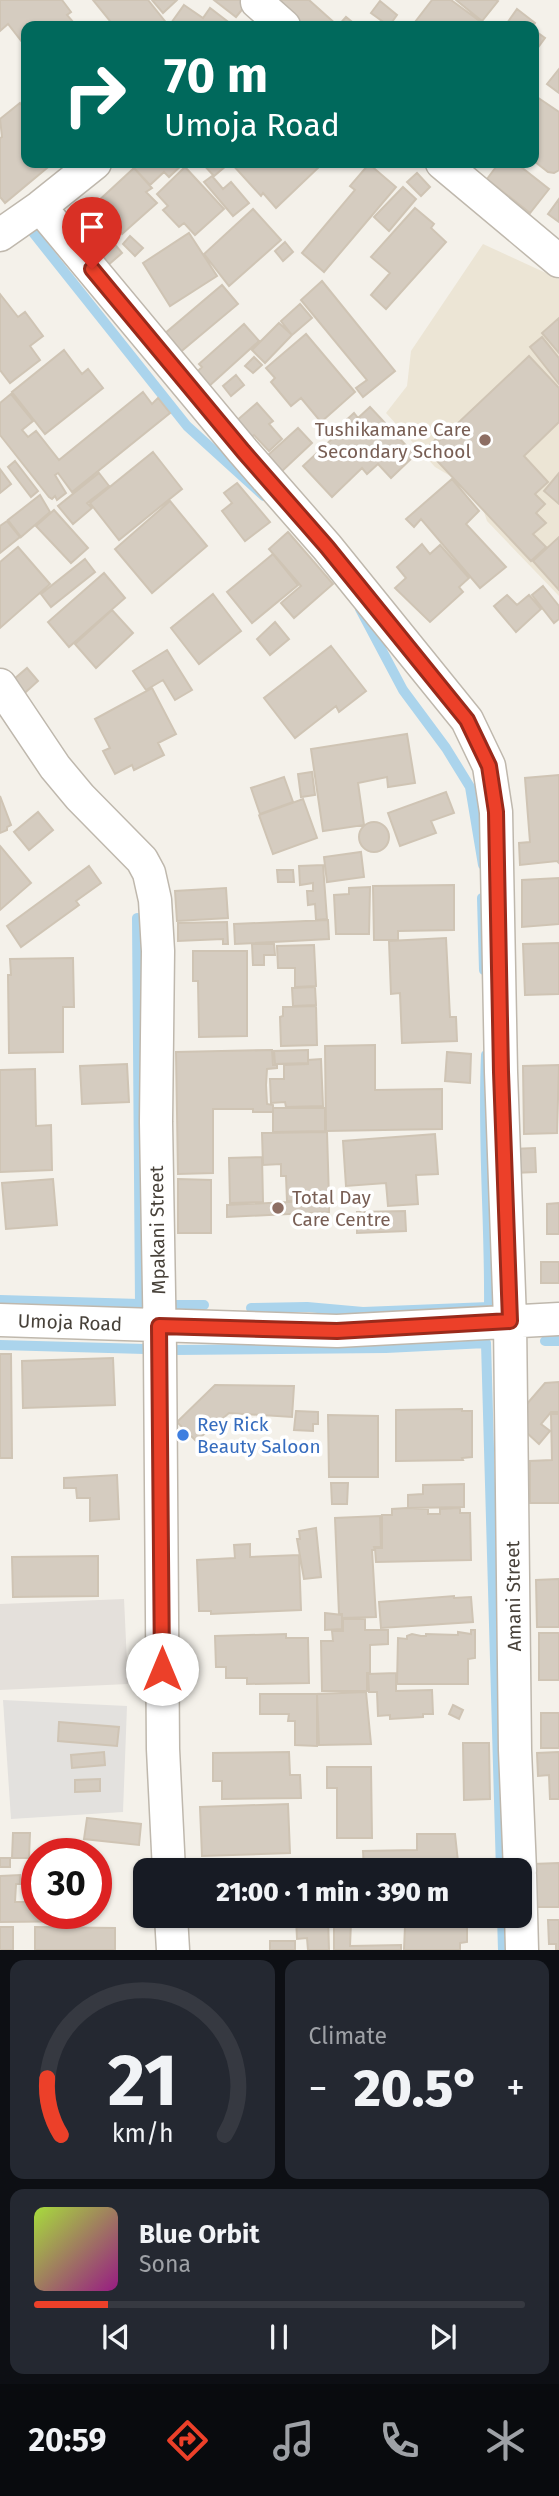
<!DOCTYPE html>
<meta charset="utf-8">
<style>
:root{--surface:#171b24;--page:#242831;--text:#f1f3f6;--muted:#9ea1a6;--line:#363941;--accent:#ec4029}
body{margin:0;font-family:"Fira Sans",sans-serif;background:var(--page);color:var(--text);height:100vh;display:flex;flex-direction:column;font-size:26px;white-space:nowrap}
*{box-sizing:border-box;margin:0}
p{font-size:23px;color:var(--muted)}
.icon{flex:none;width:38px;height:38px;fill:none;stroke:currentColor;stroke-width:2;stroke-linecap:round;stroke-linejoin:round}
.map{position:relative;height:1950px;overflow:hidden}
.drawer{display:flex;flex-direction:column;gap:10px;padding:10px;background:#0d0f14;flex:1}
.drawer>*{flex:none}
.banner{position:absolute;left:21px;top:21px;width:518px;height:147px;border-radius:14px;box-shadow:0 2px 5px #0004;background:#00695c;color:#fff;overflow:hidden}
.speed{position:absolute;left:21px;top:1838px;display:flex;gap:14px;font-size:35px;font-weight:700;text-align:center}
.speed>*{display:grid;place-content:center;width:91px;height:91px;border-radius:50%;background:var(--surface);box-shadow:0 2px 5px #0004;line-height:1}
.speed .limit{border:10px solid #d22;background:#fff;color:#111}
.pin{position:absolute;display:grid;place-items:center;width:60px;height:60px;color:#fff;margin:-72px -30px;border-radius:50% 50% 50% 0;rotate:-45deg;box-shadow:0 0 7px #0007}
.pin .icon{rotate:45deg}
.me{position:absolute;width:77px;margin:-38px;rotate:0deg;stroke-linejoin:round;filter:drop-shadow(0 0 5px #0008)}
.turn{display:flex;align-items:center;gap:24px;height:147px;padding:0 28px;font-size:32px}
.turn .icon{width:91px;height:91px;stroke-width:2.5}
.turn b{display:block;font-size:49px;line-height:60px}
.big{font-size:52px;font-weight:800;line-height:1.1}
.drawer .widget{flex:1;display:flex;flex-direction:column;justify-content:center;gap:10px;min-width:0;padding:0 24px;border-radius:14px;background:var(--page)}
.drawer .dial{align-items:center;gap:0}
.dial svg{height:182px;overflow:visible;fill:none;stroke:var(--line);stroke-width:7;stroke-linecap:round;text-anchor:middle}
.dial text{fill:var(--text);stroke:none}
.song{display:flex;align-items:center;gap:21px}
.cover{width:84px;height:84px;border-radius:10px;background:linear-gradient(135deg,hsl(80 70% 55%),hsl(310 70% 35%))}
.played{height:7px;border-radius:4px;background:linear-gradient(90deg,var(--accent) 15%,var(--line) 15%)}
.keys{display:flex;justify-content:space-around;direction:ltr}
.heat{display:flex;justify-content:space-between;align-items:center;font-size:38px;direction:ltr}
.drawer .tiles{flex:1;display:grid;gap:10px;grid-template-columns:1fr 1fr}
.widget:last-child{grid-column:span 2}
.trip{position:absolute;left:133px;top:1858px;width:399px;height:70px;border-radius:14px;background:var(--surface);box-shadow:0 2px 5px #0004;font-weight:800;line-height:70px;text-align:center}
.tabs{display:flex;height:112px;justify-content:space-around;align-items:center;background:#090b0e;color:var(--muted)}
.tabs .icon{width:49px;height:49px}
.tabs .current{color:var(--accent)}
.tabs b{font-size:32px;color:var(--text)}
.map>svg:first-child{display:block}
.industrial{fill:#e4e0db}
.education{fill:#ece5d5}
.parking{fill:#e3e1de}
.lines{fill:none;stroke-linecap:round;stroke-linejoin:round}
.stream{stroke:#abd4ec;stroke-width:10}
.building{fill:#d5ccc0;stroke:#cfc4b4;stroke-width:2}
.minor-casing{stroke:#bfb8ad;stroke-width:35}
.minor{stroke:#fff;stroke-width:32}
.route-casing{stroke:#992a1b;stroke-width:18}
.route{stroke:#ec4029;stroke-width:12}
.education-dot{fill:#8d6e63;stroke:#fff;stroke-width:2.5}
.shop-dot{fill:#3f7fe0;stroke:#fff;stroke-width:2.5}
.labels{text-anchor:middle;stroke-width:7;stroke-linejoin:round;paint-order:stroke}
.education-label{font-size:19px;fill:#785e54;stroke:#fff;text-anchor:end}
.street-label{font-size:19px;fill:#474139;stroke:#fff}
.shop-label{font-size:19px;fill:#366cbe;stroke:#fff;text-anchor:start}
</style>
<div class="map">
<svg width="559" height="1950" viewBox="0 0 559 1950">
<rect width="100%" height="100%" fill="#f4f1ea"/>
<path class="industrial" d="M124,1599l4,85 -128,6v-86z"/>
<path class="education" d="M483,244l76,35v317l-72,-75 -3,-9 -32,-35 -17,-10 -49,-54 21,-27 4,-35z"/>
<path class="parking" d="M3,1700l124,6 -4,106 -112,7z"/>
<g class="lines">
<path class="stream" d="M27,225l160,201 77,70
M360,609l43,81 43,58 24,39 13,78
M482,898l2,72
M0,1300l140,4 -3,-386
M174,1305h30
M251,1308l56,-1 56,5 126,-5c1,-84 -7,-168 -3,-252
M545,1341h14
M0,1345l145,4
M174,1350l212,-2 100,-5 15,528
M502,1916l1,34"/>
</g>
<path class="building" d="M0,0h62l9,12 -4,3 7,8 -4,3h-44v21l-18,-23 -8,7z
M93,0h55l20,25 -54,1z
M152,0h25l-14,13z
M214,0h36l-14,17z
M264,0h45l29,26 8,-9 11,9h-66z
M432,0h19l34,25 -73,1z
M456,0h40l2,1 -16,20z
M380,1l17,14 -8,11 -18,-13z
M184,5l19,13 7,-10 21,16 -1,2h-61z
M517,9l18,14 -2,3h-28z
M534,30l11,8 -11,15z
M559,69v24l-12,-9z
M534,95l25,17v58l-5,3 -6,-1 -14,-11z
M20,103l6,8v52h27l-48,40 -5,-6v-59l2,-1 -2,-18z
M140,163h44l-15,14 -5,-5 -14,13 -16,-17z
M202,163h21l3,3 -12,10z
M231,163h86l3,3 -44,42 -13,-15 -2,3z
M499,163h17l33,26 -19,24 -43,-34z
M369,164l27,23 -72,85 -22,-19 53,-63 -5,-4z
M185,167l39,42 -29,26 -11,-12 -5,4 -16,-17 5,-4 -11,-12z
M134,168l18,20 -6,4 11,11 -35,31 -5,-6 -12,12 -22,-25z
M417,173l13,14 -9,9 -14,-14z
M212,176l11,13 8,-7 18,21 -16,13 -29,-34z
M403,187l13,12 -27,32 -15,-14z
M559,199v23l-11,-8z
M415,208l19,16 -3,4 15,14 -60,67 -15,-14 19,-22 -19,-16z
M253,209l28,31 -52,46 -25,-32z
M189,233l28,43 -47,30 -27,-43z
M130,236l13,12 -8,8 -12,-12z
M112,241l10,12 -15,13 -10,-13z
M285,242l8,10 -10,9 -8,-10z
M322,281l73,90 -32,26 -7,-9 11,-8 -66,-80z
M222,285l16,19 -60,50 -15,-19z
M0,294l18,23 7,-5 18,24 -13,10 10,14 -30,23 -10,-13z
M300,304l12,14 -20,17 -11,-14z
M559,318v35l-17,-20z
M279,323l13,12 -27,28 -13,-13z
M244,324l15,17 -51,46 -12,-14 6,-6 -3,-3z
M306,334l49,58 -34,30 -20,-24 -10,8 -20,-24 4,-4 -9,-10z
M542,337l17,21v26l-29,-37z
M64,350l18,24 6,-5 15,19 -58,46 -33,-42z
M529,356l30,32v34l-35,34 24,26 -13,12 10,10 -9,9 10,10 -13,11 13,13 -15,14 -105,-112 11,-11 2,3z
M254,357l8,8 -9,8 -8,-7z
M236,375l8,10 -13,11 -8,-10z
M143,392l9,12 6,-6 12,15 -98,79 -14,-19 -3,2 11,18 -9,7 -2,-4 -3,3 -3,-2 -49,-62v-32l11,-9 22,27 -11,9 6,7 8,-6 23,29z
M257,403l16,18 -4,3 13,15 -13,12 -15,-16 -5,4 -14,-17z
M370,407l45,48 -24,23 -13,-14 -11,10 -5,-6 -30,29 -29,-31 29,-27 -3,-3 25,-23 4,5z
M298,428l14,15 -31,29 -14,-16z
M153,452l29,37 -63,51 -29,-37z
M15,461l23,30 -7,6 -23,-30z
M0,469l11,15 -11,9z
M99,473l10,13 -22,17 5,5 -19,16 -15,-18z
M559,473v31l-15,-13z
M452,479l27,32 -13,13 40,43 -26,21 -59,-69 -7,8 -8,-8z
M237,483l33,39 -25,19 -23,-30 10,-8 -8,-10z
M40,495l10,17 -29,25 -13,-17z
M170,501l37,45 -55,47 -37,-44z
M54,510l34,38 -17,15 -35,-37z
M7,521l13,16 -20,16v-27z
M288,532l45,52 -39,34 -13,-15 20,-17 -32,-37z
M559,537v53l-26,-29z
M422,544l8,10 10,-9 29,33 -10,9 4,5 -33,30 -35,-34 11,-10 -9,-11z
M18,547l32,37 -50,44v-66z
M273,554l25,31 -46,38 -25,-31z
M85,559l10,13 -44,35 -10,-13z
M104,573l21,25 -56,49 -21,-25z
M543,586l16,20v13l-5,4 -22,-28z
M213,594l28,37 -42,33 -28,-36z
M507,595l10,10 12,-10 12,14 -25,23 -22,-26z
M112,610l21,23 -37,35 -21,-24z
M275,622l14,17 -19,16 -13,-16z
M331,646l35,45 -27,21 -3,-6 -41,32 -31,-40z
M167,650l25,40 -17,10 -12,-20 -17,10 -13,-19z
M27,668l11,13 -21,19 -11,-14z
M152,688l24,46 -18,9 6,12 -30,15 -2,-5 -17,9 -12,-23 7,-3 -15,-29z
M407,734l8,49 -27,4 -1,-10 -29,6 6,42 -41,6 -12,-82z
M312,772l3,23 -14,2 -3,-23z
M559,775v88l-2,-2 -37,4 -1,-22 11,-1 -5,-64z
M284,777l9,25 -33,12 -9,-26z
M446,792l8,21 -23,8 5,12 -36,13 -12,-33z
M0,796l11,29 -4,2v3l-7,3z
M303,799l14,39 -44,16 -14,-39z
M38,812l15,18 -24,20 -15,-18z
M359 837a15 15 0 1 1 30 0a15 15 0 1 1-30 0Z
M0,846l31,37 -31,27z
M361,852l3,25 -37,5 -3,-25z
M323,865l4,54 -11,1 -1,-16 -7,1 -1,-14h6v-8l-13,2 -1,-19z
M89,866l12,17 -25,18 3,4 -58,42 -14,-21z
M277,870h16l1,12h-16z
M559,878v46l-37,3v-47z
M454,885v45l-56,1v9h-24l-1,-54z
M370,887l-1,47h-33l-2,-39 15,-1v-6z
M226,888l2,30 -51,3 -2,-30z
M328,920l1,19 -94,5 -1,-20z
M227,922l1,22h-5v-5l-45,2v-18z
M446,938l4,79h6l1,24 -55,2 -2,-50 -9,1 -2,-53z
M559,943v51l-34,1 -2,-51z
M252,944h22l1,11h-11v10h-11z
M314,945l2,41 -21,1v-19h-17l-1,-22z
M193,951h54v85l-48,1 -1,-56h-5z
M73,958l1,49h-11v45l-54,1 -1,-78h3l-1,-16z
M315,987l1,18 -23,1 -1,-18z
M316,1006l1,39 -36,1 -1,-29 3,-1v-9z
M375,1045v45l67,-1v40l-116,2 -1,-85z
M272,1050l1,15h4v3l-10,1 -1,16 1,19 6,1v7h-20v-3h-40v64l-35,1 -2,-122z
M308,1050v13l-33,1 -1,-13z
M447,1052l24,2 -1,29 -25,-2z
M321,1059l2,47 -37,1 -1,-5 -14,1 -1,-24h14v-14l24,-1v-4z
M127,1064l2,38 -47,2 -2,-38z
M559,1065l-2,68 -33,1 -1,-68z
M35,1069l1,57 15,-1 1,45 -52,2v-102z
M273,1108h52v23l-52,1z
M327,1132l2,67 -42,2 -1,-25h-5v-12l-18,1 -1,-32z
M435,1134l3,40 -22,1 2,29 -30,2 -2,-23 -40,3 -3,-45z
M535,1148l1,24 -23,1 -1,-24z
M262,1157l1,45 -33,1 -1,-45z
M53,1179l4,46 -51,4 -4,-46z
M178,1179l33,1v53h-33z
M329,1200v12l-102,5v-12z
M559,1203v31h-12v-30z
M405,1211l1,20 -49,2v-21z
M541,1262h18v21h-18z
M0,1354h11l1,104h-12z
M113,1358l2,47 -92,3 -1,-47z
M559,1382v30h-8l-10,12 9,7 -11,13 -26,-24 32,-37z
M215,1385l79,1 -2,31 -63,-4 -33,28 -19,-19z
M462,1409v2h10v46l-10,1 1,2 -67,1v-51z
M296,1411l22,1v12h-5v7l-19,-1z
M551,1414h8v89h-29v-42l22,-1z
M328,1415l50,1v61h-49z
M117,1475l2,44 -29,2v-23h-13l-1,-10h-12v-10z
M331,1483h17l-1,21h-15z
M464,1484v23l-56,1v-13l15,-1v-9z
M407,1508l21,1v5h12v-5l20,-1v5h10l1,47 -95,2 -1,-14h7v-33h10v-6z
M380,1516l1,31h-7l1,3h-3l4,67 -34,1v-4h-3l-4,-96z
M316,1528l5,49 -17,2 -7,-40h3l-1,-8z
M250,1544v13l49,-2 2,55 -90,4v-3h-12l-2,-51 38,-2 -1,-13z
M98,1556v40l-85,1 -1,-40z
M559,1579v48h-22l-1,-47z
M454,1596v2l17,-1 2,25 -92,6 -2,-26z
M325,1613l17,2v14l-17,1z
M343,1619h22v11h23v14l-18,1v28h-3v18h-45l-1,-50h12l-1,-10h11z
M471,1630h4v28l-7,1v25h-71l1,-46 9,1v-3l5,-2 9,2h5v-2l32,1v-3l13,2z
M539,1633h20v47h-20z
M286,1634v4h22l1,45 -62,1v-6h-21v-11h-10l-1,-31z
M396,1673v18l36,-1 1,24h-10v3l-33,2v-4l-12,1 -1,-24h-8l-1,-18z
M366,1692l5,52 -52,1 -2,-51z
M260,1694h57v52l-22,-1v-24h-7l1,-7h-29z
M453,1705l10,5 -4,9 -10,-5z
M541,1713h18v35h-18z
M59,1722l60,5 -2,19 -59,-5z
M463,1743h26l1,56 -26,1z
M104,1752l1,13 -33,3 -1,-13z
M289,1752l1,23h10l1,23 -79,1v-18h-9v-28z
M559,1752v47h-9l-1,-24 -11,1 -1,-23z
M327,1767h44l1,71h-35v-50h-10z
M100,1779v12l-25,1v-12z
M288,1804l2,49 -88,3 -2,-49z
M87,1818l54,6 -2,21 -55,-6z
M13,1833h17l-1,25h-17z
M417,1834h38l4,37h-95l-1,-20 54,-1z
M0,1858h10v9h-10z
M316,1861l1,10h-41v-9z
M204,1863h19v3l47,-1 1,6h-67z
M559,1863v44h-25l-1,-43z
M20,1875v9h-4l-1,18h21l1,-2v13h49v8l-86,1v-46z
M296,1917h32l1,33h-21l-1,-12 -10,1z
M548,1920h11v30h-3v-6h-7z
M351,1922l-1,24 51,-1v5h-67v-27z
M405,1926h62v16l-7,1v7h-56z
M0,1927h13v23h-13z
M35,1927l80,1v22h-80z
M270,1941h25v9h-25z"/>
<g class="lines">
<defs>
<path id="minor" d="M257,2l27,24
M442,163l117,98
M40,207l203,244 84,96 140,173 22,46 7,46 5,260 9,248 5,430 5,121
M0,235l40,-28 55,-44
M0,685l55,82 25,30 62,63 7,13 6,27 3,51 -2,171 4,228 3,399 6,122
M0,1320l337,11 222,-12
M520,1875l2,75
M171,1916l2,34"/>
</defs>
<use href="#minor" class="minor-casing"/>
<use href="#minor" class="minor"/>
</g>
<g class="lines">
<defs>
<path id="route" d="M92,269l151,182 84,96 140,173 22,46 7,46 5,260 9,249 -173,10 -178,-5 3,343"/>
</defs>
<use href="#route" class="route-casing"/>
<use href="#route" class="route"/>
</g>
<g class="education-dot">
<circle cx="485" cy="440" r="7"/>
<circle cx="278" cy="1208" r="7"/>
</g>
<circle class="shop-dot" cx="183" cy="1435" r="7"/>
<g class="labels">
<g class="education-label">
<text x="471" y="436">Tushikamane Care<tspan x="471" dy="22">Secondary School</tspan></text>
<text x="292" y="1204" text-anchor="start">Total Day<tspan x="292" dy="22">Care Centre</tspan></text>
</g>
<g class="street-label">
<text transform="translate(157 1230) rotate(-91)" y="7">Mpakani Street</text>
<text transform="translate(70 1322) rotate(2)" y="7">Umoja Road</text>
<text transform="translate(513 1596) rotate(-91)" y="7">Amani Street</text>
</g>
<g class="shop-label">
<text x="197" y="1431">Rey Rick<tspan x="197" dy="22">Beauty Saloon</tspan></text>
</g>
</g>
</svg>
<div class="speed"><div class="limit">30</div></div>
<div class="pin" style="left:92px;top:269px;background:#d93025"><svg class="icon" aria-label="arrive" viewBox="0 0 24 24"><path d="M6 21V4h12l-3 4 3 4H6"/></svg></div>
<svg class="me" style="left:162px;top:1669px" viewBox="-20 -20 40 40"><circle r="19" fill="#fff"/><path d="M0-13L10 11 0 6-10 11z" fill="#ec4029"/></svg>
<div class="trip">21:00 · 1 min · 390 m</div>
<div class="banner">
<div class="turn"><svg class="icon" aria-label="right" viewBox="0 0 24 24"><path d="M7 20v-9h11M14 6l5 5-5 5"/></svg><div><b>70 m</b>Umoja Road</div></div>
</div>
</div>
<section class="drawer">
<div class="tiles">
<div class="widget dial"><svg viewBox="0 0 100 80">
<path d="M14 69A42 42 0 1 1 86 69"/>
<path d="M14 69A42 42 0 0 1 8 44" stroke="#ec4029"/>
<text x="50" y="56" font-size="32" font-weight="700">21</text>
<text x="50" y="72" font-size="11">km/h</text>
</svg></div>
<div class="widget"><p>Climate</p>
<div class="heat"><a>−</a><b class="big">20.5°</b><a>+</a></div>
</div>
<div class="widget">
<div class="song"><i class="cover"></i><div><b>Blue Orbit</b><p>Sona</p></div></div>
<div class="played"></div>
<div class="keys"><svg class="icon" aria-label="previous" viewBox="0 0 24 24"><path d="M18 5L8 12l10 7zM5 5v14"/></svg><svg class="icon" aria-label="pause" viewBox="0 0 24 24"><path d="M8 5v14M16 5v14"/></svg><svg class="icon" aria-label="next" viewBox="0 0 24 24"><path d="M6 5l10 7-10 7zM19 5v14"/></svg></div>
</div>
</div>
</section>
<nav class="tabs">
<b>20:59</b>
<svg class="icon current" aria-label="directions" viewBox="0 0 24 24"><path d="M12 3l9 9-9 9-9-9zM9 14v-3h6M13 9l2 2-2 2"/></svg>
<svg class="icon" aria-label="music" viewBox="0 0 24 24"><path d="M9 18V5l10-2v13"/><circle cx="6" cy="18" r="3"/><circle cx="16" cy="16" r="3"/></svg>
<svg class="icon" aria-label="phone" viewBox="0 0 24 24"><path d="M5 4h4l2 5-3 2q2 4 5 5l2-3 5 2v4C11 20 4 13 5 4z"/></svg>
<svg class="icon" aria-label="climate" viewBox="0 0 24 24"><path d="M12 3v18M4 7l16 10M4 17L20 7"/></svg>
</nav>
